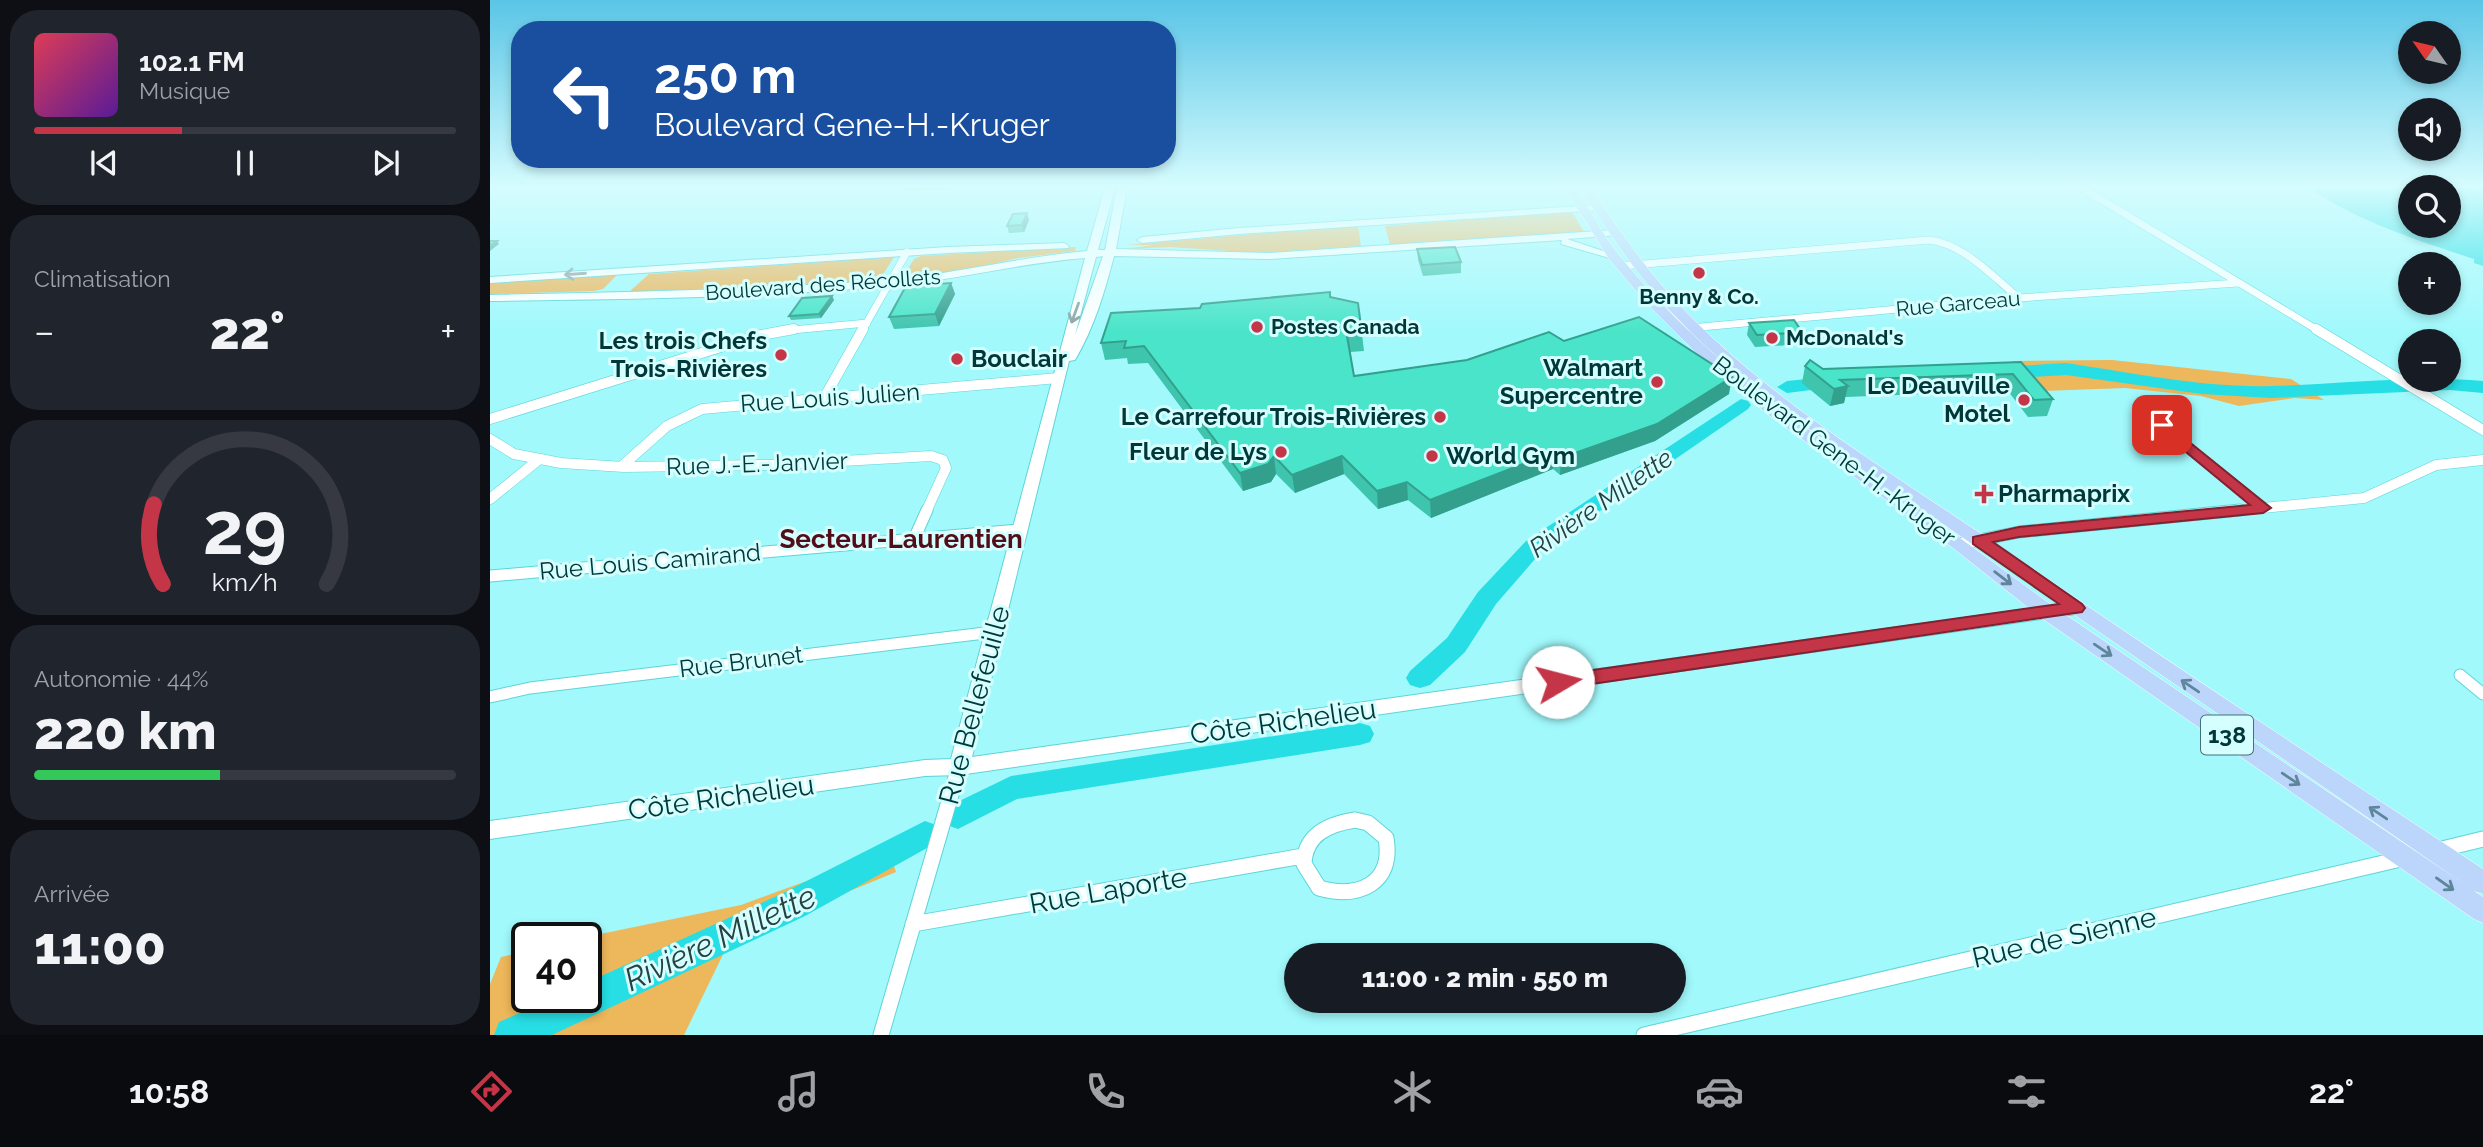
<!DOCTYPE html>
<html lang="fr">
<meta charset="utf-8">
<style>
:root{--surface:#171b24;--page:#20242c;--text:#f1f3f6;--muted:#9ea1a6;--line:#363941;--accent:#c53548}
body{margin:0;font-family:Raleway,sans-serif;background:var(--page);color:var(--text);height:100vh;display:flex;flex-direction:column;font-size:26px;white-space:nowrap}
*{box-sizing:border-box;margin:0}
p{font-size:23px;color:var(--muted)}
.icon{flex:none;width:38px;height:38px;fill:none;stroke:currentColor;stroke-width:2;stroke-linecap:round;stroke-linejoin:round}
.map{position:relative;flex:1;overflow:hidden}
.panel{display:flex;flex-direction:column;gap:10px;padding:10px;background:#0d0f14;width:490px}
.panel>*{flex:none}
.top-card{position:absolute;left:21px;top:21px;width:665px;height:147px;border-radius:28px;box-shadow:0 4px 10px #0003;background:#1a4fa0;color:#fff;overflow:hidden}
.needle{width:46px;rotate:304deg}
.tools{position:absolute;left:1908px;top:21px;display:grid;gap:14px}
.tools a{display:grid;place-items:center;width:63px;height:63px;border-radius:50%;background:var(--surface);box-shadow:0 4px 10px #0003;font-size:35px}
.speed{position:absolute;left:21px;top:922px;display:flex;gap:14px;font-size:35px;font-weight:700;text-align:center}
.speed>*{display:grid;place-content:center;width:91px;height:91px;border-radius:50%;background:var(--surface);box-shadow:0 4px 10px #0003;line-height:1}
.speed .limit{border:4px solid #111;border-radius:10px;background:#fff;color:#111}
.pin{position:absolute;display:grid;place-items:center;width:60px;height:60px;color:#fff;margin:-30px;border-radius:14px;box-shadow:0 4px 10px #0006}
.me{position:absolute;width:77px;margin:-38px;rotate:82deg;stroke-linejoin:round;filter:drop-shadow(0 0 5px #0008)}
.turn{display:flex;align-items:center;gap:24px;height:147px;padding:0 28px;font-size:32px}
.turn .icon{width:91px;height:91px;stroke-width:2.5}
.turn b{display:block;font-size:49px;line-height:60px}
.big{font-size:52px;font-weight:800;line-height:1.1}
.panel .widget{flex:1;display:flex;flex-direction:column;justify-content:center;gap:10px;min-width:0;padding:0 24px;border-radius:28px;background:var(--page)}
.panel .dial{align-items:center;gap:0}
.dial svg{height:182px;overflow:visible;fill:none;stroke:var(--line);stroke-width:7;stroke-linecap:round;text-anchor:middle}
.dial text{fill:var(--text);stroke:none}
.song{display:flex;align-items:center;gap:21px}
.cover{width:84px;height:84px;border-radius:10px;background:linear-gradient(135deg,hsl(350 70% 55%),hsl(270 70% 35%))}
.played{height:7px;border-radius:4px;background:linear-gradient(90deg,var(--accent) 35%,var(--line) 35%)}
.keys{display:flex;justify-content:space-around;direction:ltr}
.heat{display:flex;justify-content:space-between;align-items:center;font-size:38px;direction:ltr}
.charge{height:10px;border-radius:5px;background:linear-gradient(90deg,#34c759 44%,var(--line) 0)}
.trip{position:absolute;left:794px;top:943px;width:402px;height:70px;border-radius:35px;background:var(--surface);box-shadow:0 4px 10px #0003;font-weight:800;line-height:70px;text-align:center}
.tab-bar{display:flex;height:112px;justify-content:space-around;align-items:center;background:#090b0e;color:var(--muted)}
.tab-bar .icon{width:49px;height:49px}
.tab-bar .selected{color:var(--accent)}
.tab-bar b{font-size:32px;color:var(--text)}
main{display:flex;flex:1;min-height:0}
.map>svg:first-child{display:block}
.green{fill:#edb75b}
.water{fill:#26dee4}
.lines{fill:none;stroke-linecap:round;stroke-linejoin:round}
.river{fill:#26dee4;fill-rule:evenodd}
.street-far3-casing{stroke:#5ed4d8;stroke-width:8}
.street-far2-casing{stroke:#5ed4d8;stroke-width:11}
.street-far1-casing{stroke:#5ed4d8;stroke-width:13}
.street-casing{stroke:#5ed4d8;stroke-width:17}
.secondary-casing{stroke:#5ed4d8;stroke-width:2}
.primary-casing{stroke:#fff;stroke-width:1}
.street-far3{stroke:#fff;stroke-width:7}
.street-far2{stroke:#fff;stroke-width:10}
.street-far1{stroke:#fff;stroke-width:11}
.street{stroke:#fff;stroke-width:15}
.secondary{fill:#fff;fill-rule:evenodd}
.primary{fill:#bcd5fb;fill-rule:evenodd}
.wall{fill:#3fc4ad}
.shaded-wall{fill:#33a08d}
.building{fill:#49e4c9;stroke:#33a08d;stroke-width:2}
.oneway{stroke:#8ca5a6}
.oneway2{stroke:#5e869a}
.route{fill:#c53548;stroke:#80222f;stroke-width:2}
.poi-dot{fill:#c53548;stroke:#d5feff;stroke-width:2.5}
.labels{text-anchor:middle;stroke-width:6;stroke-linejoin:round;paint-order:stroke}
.far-street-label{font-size:21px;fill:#00383a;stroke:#d5feff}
.far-poi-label{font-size:21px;font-weight:bold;fill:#00383a;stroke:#d5feff;text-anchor:start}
.shield{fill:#d5feff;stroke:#407375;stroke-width:2}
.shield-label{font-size:23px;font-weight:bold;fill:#00383a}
.poi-label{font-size:24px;font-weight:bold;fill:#00383a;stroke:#d5feff;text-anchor:end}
.street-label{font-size:24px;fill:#00383a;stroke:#d5feff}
.water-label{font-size:26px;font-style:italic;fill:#264142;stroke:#d5feff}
.neighbourhood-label{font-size:26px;font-weight:bold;fill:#530d18;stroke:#d5feff}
.near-street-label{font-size:28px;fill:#00383a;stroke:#d5feff}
.near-water-label{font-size:32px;font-style:italic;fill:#264142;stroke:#d5feff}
</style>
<main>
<section class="panel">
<div class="widget">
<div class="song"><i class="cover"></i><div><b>102.1 FM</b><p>Musique</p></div></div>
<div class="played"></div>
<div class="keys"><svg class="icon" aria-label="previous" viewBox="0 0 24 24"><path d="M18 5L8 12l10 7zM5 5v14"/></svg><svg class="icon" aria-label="pause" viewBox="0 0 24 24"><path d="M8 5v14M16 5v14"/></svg><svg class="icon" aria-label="next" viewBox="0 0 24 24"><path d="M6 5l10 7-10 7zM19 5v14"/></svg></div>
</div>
<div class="widget"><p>Climatisation</p>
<div class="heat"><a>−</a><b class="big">22°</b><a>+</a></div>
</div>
<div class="widget dial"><svg viewBox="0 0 100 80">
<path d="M14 69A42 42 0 1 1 86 69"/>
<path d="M14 69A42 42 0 0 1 10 34" stroke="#c53548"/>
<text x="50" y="56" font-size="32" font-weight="700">29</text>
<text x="50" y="72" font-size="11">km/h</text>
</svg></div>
<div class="widget"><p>Autonomie · 44%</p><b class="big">220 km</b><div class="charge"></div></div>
<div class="widget"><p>Arrivée</p><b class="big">11:00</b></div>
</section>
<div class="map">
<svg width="1993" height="1035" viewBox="0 0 1993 1035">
<rect width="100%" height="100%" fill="#a1f9fc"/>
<path class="green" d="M1079,212l4,1 11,19 -194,13 -5,-19z
M864,225l4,1 3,20 -101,7 -90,-6 -45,2 28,-4h-27z
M586,247l-1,4 -57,7 -65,15 -50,4 11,-18 7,-3z
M404,257l-14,22 -5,2 -246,11 20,-18z
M124,274l2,2 -13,13 -9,2 -104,3v-12z
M1622,360l179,19 33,21 -29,-2 -56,8 -38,-10 -76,-8 -83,3 -40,-21 11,-9z
M399,851l7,21 -166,68 -46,95h-194v-51l11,-27 26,-6v47h59v-60h-5l160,-33z"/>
<path class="water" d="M1826,188h94v38h38v-38h35v78l-9,-3v-4c-55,-18 -111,-36 -159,-67z"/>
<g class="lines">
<path class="river" d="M1576,363c67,10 138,25 206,23 68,-2 145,-11 211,-5v12l-33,-3 -179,8 -69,-4 -136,-19 -67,4 -9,-6 9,-6z
M1346,376l10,6 -3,4 -56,7 -10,-6 10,-6z
M1251,399l7,2 3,4 -3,4 -206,142 -46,53 -31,48 -35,33 -10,3 -10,-3 -4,-7 4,-7 37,-33 31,-46 48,-51z
M870,723l10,3 4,8 -4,8 -10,3 -343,54 -59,30 -11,-4 -4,-9 4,-9 64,-31z
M435,821l11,4 5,9 -5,9 -131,73 -253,119h-58l5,-13 55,-24h32v-15l195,-89z"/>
<defs>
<path id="street-far3" d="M1592,188l237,143
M1131,266l308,-26c35,4 63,36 90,58
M1200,328l329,-30 219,-15
M291,331l86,-8
M372,331l45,-79"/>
<path id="street-far2" d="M1826,329l167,101
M333,400l40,-71
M0,419l266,-83 38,-7
M1685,434l2,-12 -22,-13 -7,7 115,92
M0,439l24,15 47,9 63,4 147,-2 160,-9 12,4 3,8 -20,44
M132,466l45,-40 35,-17 356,-31
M0,499l47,-38
M1732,512l142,-14 72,-33 47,-5"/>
<path id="street-far1" d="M424,539l13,-29
M1469,544l60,-12 221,-22
M0,576l529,-46
M1970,675l23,19
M0,697l40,-9 463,-56"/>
<path id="street" d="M865,820l13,3 18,15c8,46 -27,61 -67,50l-15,-24c1,-30 25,-40 51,-44z
M1948,850l45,-11
M423,924l390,-68
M391,1035l78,-268
M1154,1035l761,-177"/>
<path id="secondary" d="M615,188h10l-17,62h7l12,-62h10l-11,61 153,4 345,-23 4,1v4l-51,4 51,17 -5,3 -52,-15 1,-4 -293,19 -155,-3c-9,35 -20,72 -39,104l-6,1 -97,396 1104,-155 6,2 3,4 -3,4 -6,2 -1117,161 -34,1 -435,63v-18l435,-61 26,-1 134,-501c-66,5 -129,22 -195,28 -133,12 -267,13 -400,15v-6c133,-3 265,-5 397,-15 68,-6 133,-23 200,-29zM613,256l-28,79 21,-78z
M1107,205l5,3 -1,2 -362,24 -97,9 -5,-3 5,-3 97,-9z
M574,243l5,3 -1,2 -120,5 -458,30v-6l458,-30z"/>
<path id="primary" d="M1075,188h11c14,22 27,47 43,67 64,80 144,143 227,201 -57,-42 -117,-84 -166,-135 -39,-40 -70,-86 -100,-133h11c30,46 62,91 101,130 93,93 211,162 319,236 156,107 314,211 472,315v25l-9,-3 9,6v26l-9,-4 -434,-302 -87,-69 -183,-132 -66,-55 -56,-56 -39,-46zM1414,497l563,389 -413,-279z"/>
</defs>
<use href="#street-far3" class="street-far3-casing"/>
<use href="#street-far2" class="street-far2-casing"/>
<use href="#street-far1" class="street-far1-casing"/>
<use href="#street" class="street-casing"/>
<use href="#secondary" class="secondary-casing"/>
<use href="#primary" class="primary-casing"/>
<use href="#street-far3" class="street-far3"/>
<use href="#street-far2" class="street-far2"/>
<use href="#street-far1" class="street-far1"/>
<use href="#street" class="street"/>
<use href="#secondary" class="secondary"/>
<use href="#primary" class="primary"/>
</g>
<path class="wall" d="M414,188h47l-46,3z
M539,220l-5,12 -15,1 -2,-7z
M927,249l44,13v11l-38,3 -5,-16z
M461,283l4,11 -16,32 -45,3 -5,-12z
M342,296l2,4 -13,18 -30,2 -2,-4z
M841,297l31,37 2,17 -14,1 4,24 113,-16 97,-19 165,53 -74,47 -95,34 -7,-6 -122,49 -23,-18 -30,9 -34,-35 -49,19 -19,-19 -5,8 -28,9 -95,-128 -20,1 -1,-6 -22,2 -4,-17 99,-35z
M1304,320l4,21 -7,4 -36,2 -8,-12 2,-12z
M1531,362l32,37 -6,17 -19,1 -20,-26 -163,6 -1,6 -14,3 -28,-23 3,-17 18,3z"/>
<path class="shaded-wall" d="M537,213l2,7 -5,12 -2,-7z
M7,241l2,3 -9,7v-5z
M461,283l4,11 -16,32 -4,-12z
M342,296l2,4 -13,18 -2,-4z
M1310,329l-2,12 -7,4 3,-12z
M1242,377l-3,17 -74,47 -95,34 1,-17z
M1358,386l-4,17 -14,3 4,-17z
M1064,452l-1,17 -122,49 -1,-18z
M784,456l2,18 -5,8 -28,9 -3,-18z
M852,456l2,18 -49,19 -3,-18z
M917,482l1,18 -30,9 -1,-18z"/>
<path class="building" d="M537,213l-5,12 -15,1 6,-12z
M0,241h7l-7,5z
M965,247l6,15 -39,3 -5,-16z
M461,283l-16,31 -46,3 17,-31z
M840,292v5l28,6 4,31 -15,2 7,40 113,-16 82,-28 15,9 75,-24 93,60 -75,47 -96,34 -7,-6 -124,48 -23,-18 -30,9 -35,-35 -50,19 -18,-19 -6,8 -28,9 -96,-127 -20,2 2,-7 -25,2 10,-30 89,-5 2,-4z
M342,296l-13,18 -30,2 13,-18z
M1304,320l6,9 -6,4 -37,2 -8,-12z
M1320,360l13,9 198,-7 32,37 -19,1 -21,-26 -173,6 8,6 -14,3 -29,-23z"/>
<defs><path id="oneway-shaft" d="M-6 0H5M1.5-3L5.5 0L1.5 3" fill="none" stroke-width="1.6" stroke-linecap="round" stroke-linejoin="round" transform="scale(1.75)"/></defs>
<g class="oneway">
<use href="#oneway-shaft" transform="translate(85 274) rotate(176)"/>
<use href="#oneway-shaft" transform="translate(585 313) rotate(110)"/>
</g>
<g class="oneway2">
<use href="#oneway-shaft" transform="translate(1513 578) rotate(37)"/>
<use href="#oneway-shaft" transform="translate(1613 650) rotate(34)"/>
<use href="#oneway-shaft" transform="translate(1700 686) rotate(-146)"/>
<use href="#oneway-shaft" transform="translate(1801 779) rotate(34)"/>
<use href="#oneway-shaft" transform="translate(1888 813) rotate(-146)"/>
<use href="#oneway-shaft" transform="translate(1955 884) rotate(35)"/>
</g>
<linearGradient id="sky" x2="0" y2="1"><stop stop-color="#5ac5e6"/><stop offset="0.56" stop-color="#d5fcfe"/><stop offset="1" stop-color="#d5fcfe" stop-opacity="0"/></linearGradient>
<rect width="1993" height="333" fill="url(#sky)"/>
<path class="route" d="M1672,420l109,88 -8,5 -244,24 -26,5 89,62 3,4 -3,4 -524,77 -9,-7 9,-7 501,-71 -86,-60v-7l46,-10 231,-22 -93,-77v-6z"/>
<g class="poi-dot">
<circle cx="1209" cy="273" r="7"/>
<circle cx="767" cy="327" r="7"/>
<circle cx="1282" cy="338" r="7"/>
<circle cx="291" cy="355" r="7"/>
<circle cx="467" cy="359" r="7"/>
<circle cx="1167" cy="382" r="7"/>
<circle cx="1534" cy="400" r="7"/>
<circle cx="950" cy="417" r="7"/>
<circle cx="791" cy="452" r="7"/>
<circle cx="942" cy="456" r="7"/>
<path d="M1490.5 483.5h7v7h7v7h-7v7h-7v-7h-7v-7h7z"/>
</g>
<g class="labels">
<g class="far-street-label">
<text transform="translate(333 285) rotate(-4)" y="7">Boulevard des Récollets</text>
<text transform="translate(1468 304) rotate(-5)" y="7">Rue Garceau</text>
</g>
<g class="far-poi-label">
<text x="1209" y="304" text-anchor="middle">Benny &amp; Co.</text>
<text x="781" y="334">Postes Canada</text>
<text x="1296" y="345">McDonald's</text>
</g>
<rect class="shield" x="1711" y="715.5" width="52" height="39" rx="5"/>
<g class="shield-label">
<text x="1737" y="743">138</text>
</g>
<g class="poi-label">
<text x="277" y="349">Les trois Chefs<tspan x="277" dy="28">Trois-Rivières</tspan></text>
<text x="481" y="367" text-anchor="start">Bouclair</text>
<text x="1153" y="376">Walmart<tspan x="1153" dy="28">Supercentre</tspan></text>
<text x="1520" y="394">Le Deauville<tspan x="1520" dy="28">Motel</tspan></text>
<text x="936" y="425">Le Carrefour Trois-Rivières</text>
<text x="777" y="460">Fleur de Lys</text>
<text x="956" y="464" text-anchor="start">World Gym</text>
<text x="1508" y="502" text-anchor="start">Pharmaprix</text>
</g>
<g class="street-label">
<text transform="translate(340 398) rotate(-4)" y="8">Rue Louis Julien</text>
<text transform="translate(1344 451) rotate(37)" y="8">Boulevard Gene-H.-Kruger</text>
<text transform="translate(267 464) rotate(-2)" y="8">Rue J.-E.-Janvier</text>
<text transform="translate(160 562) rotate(-5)" y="8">Rue Louis Camirand</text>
<text transform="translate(251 662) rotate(-7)" y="8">Rue Brunet</text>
</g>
<g class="water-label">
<text transform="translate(1111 503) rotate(-35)" y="9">Rivière Millette</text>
</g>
<g class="neighbourhood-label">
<text x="411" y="548">Secteur-Laurentien</text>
</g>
<g class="near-street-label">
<text transform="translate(484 705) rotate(-75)" y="10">Rue Bellefeuille</text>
<text transform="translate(793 721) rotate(-8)" y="10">Côte Richelieu</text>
<text transform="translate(231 797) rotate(-8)" y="10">Côte Richelieu</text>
<text transform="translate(618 890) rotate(-10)" y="10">Rue Laporte</text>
<text transform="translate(1574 937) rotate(-13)" y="10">Rue de Sienne</text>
</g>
<g class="near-water-label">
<text transform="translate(230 938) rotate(-25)" y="11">Rivière Millette</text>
</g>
</g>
</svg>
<div class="tools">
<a><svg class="needle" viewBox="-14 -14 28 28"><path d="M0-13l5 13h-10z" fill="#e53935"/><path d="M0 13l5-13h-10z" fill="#9ea1a6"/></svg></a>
<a><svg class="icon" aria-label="sound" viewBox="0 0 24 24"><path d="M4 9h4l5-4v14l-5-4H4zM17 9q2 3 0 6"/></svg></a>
<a><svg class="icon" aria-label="search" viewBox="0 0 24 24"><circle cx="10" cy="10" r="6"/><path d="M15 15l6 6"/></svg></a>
<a>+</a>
<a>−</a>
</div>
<div class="speed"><div class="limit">40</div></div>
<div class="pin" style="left:1672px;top:425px;background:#d93025"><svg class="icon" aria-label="arrive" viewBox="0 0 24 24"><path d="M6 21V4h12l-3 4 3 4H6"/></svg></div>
<svg class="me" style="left:1068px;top:682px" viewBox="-20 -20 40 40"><circle r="19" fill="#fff"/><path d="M0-13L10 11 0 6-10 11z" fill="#c53548"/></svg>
<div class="trip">11:00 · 2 min · 550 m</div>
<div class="top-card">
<div class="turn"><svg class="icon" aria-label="left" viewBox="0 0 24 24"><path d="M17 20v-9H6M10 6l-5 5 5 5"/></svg><div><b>250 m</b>Boulevard Gene-H.-Kruger</div></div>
</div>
</div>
</main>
<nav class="tab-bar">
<b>10:58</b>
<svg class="icon selected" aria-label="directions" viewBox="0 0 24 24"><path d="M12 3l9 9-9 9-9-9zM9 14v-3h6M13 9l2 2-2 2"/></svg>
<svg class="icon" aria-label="music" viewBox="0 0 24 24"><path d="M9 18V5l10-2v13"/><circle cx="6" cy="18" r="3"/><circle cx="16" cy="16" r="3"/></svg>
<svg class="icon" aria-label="phone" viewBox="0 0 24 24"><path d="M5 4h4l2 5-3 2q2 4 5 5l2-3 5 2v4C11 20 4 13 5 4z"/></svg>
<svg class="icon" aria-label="climate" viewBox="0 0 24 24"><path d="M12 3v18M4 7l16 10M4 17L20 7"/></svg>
<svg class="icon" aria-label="car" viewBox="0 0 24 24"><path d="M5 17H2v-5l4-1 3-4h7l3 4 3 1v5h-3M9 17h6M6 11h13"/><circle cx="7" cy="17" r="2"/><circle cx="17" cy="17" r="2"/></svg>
<svg class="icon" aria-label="filters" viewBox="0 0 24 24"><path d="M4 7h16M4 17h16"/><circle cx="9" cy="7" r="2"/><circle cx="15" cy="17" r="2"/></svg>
<b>22°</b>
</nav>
